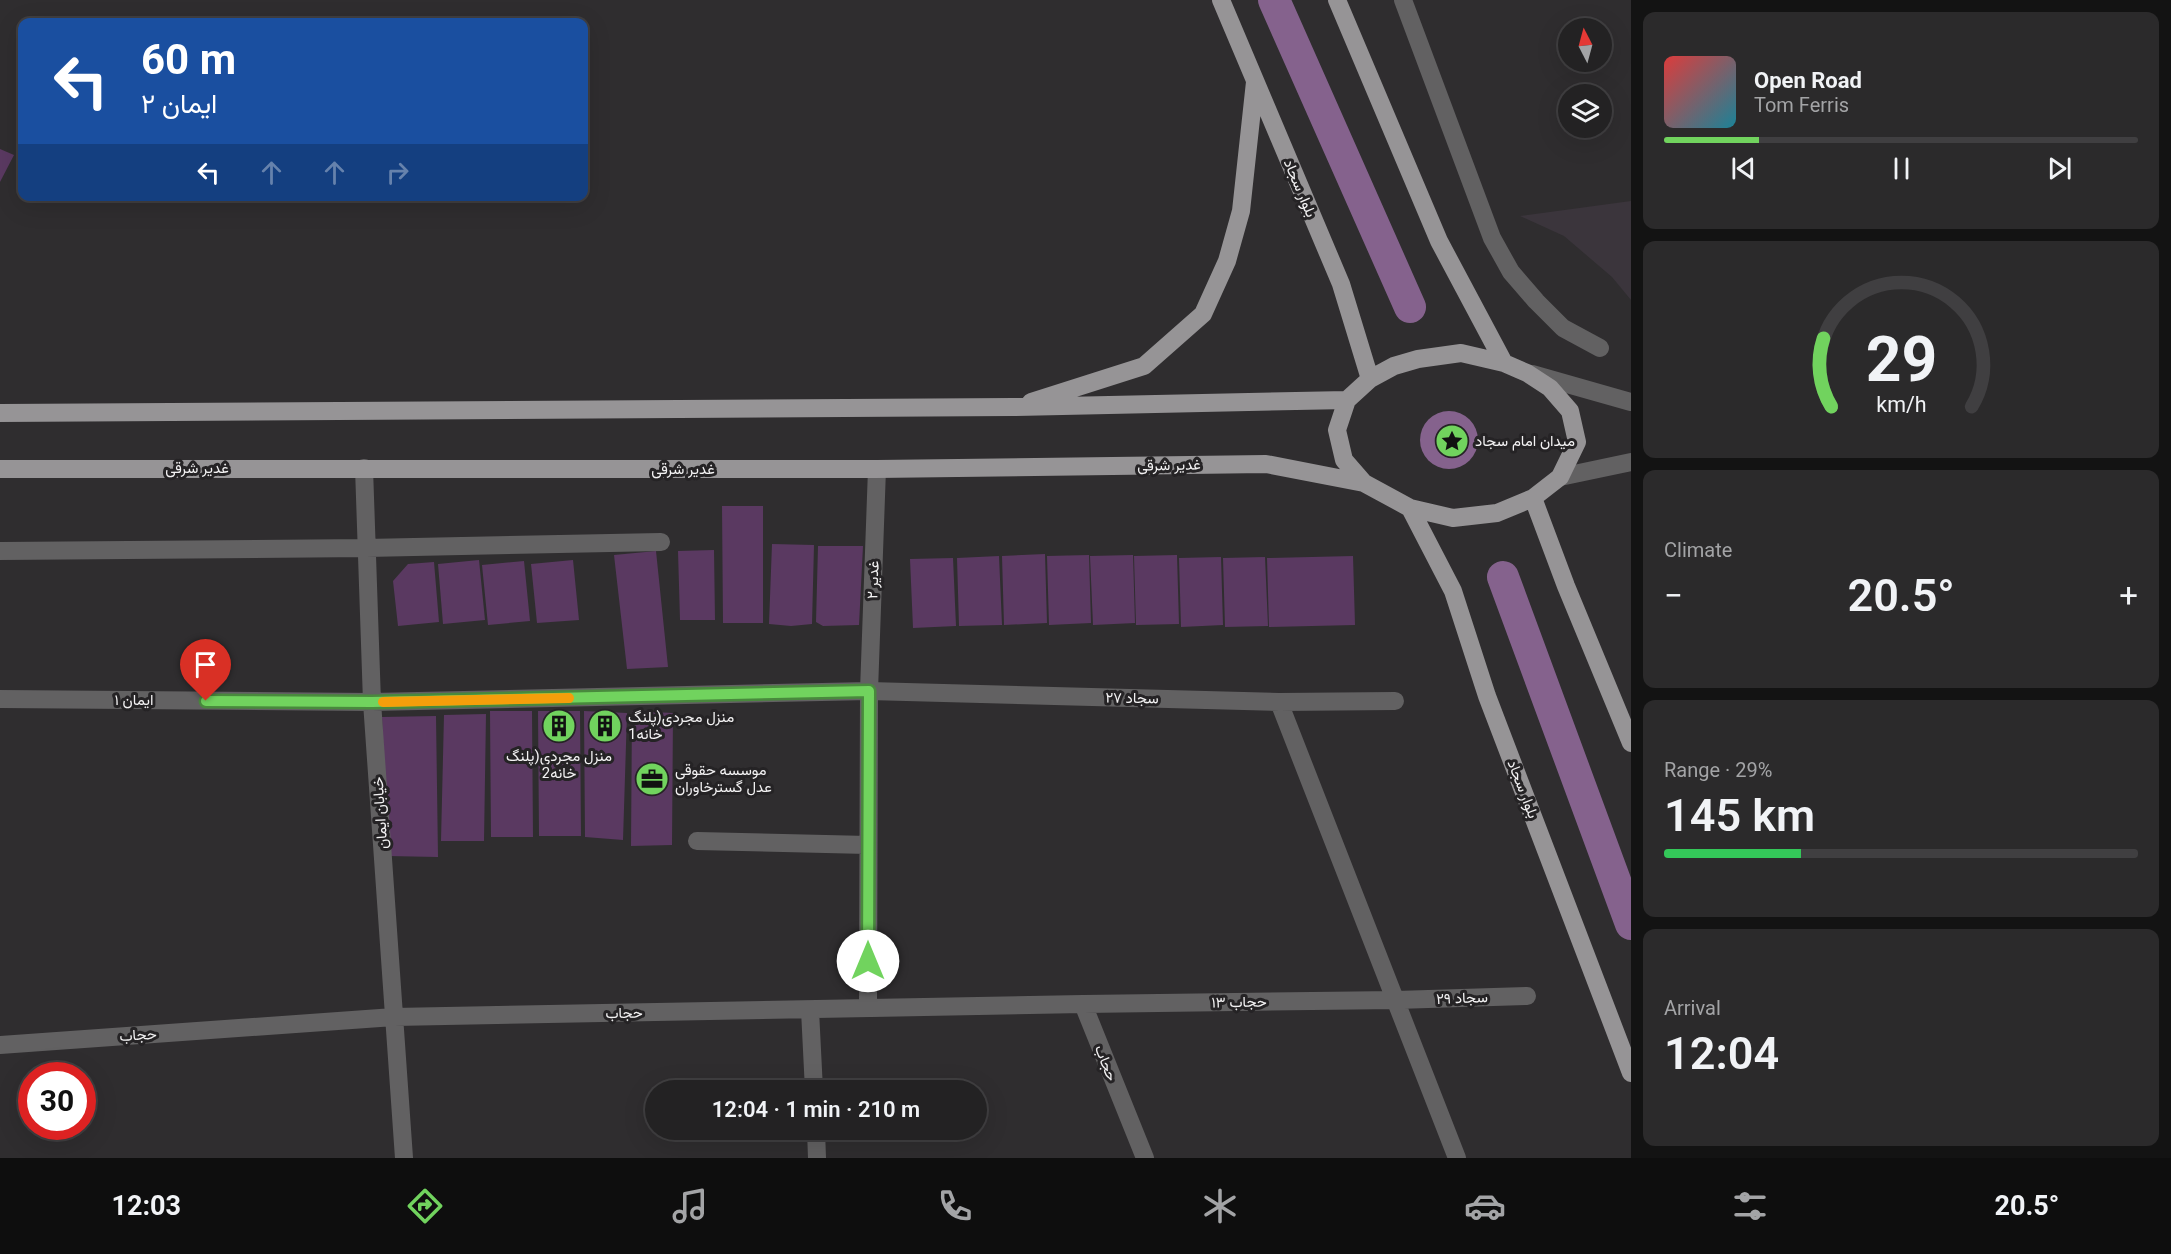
<!DOCTYPE html>
<meta charset="utf-8">
<style>
:root{--surface:#232223;--page:#2b2a2b;--text:#f1f3f6;--muted:#a3a4a6;--line:#403f41;--accent:#71d35e}
body{margin:0;font-family:Roboto,Vazirmatn,sans-serif;background:var(--page);color:var(--text);height:100vh;display:flex;flex-direction:column;font-size:22px;white-space:nowrap}
*{box-sizing:border-box;margin:0}
p{font-size:20px;color:var(--muted)}
.icon{flex:none;width:33px;height:33px;fill:none;stroke:currentColor;stroke-width:2;stroke-linecap:round;stroke-linejoin:round}
.map{position:relative;flex:1;overflow:hidden}
.panel{display:flex;flex-direction:column;gap:12px;padding:12px;background:#131313;width:540px}
.panel>*{flex:none}
.hud{position:absolute;left:18px;top:18px;width:570px;height:183px;border-radius:12px;box-shadow:0 6px 24px #0002,0 0 0 2px var(--line);background:#1a4fa0;color:#fff;overflow:hidden}
.needle{width:39px;rotate:354deg}
.tools{position:absolute;left:1558px;top:18px;display:grid;gap:12px}
.tools a{display:grid;place-items:center;width:54px;height:54px;border-radius:50%;background:var(--surface);box-shadow:0 6px 24px #0002,0 0 0 2px var(--line);font-size:30px}
.speed{position:absolute;left:18px;top:1062px;display:flex;gap:12px;font-size:30px;font-weight:700;text-align:center}
.speed>*{display:grid;place-content:center;width:78px;height:78px;border-radius:50%;background:var(--surface);box-shadow:0 6px 24px #0002,0 0 0 2px var(--line);line-height:1}
.speed .limit{border:9px solid #d22;background:#fff;color:#111}
.pin{position:absolute;display:grid;place-items:center;width:51px;height:51px;color:#fff;margin:-62px -26px;border-radius:50% 50% 50% 0;rotate:-45deg;box-shadow:0 0 6px #0007}
.pin .icon{rotate:45deg}
.me{position:absolute;width:66px;margin:-33px;rotate:0deg;stroke-linejoin:round;filter:drop-shadow(0 0 4px #0008)}
.turn{display:flex;align-items:center;gap:21px;height:126px;padding:0 24px;font-size:27px}
.turn .icon{width:78px;height:78px;stroke-width:2.5}
.turn b{display:block;font-size:42px;line-height:51px}
.lanes{display:flex;align-items:center;height:57px;padding:0 24px;background:#0003;justify-content:center;gap:30px;direction:ltr}
.lanes .off{opacity:.35}
.big{font-size:45px;font-weight:600;line-height:1.1}
.panel .card{flex:1;display:flex;flex-direction:column;justify-content:center;gap:9px;min-width:0;padding:0 21px;border-radius:12px;background:var(--page)}
.panel .dial{align-items:center;gap:0}
.dial svg{height:156px;overflow:visible;fill:none;stroke:var(--line);stroke-width:7;stroke-linecap:round;text-anchor:middle}
.dial text{fill:var(--text);stroke:none}
.song{display:flex;align-items:center;gap:18px}
.cover{width:72px;height:72px;border-radius:9px;background:linear-gradient(135deg,hsl(0 70% 55%),hsl(190 70% 35%))}
.played{height:6px;border-radius:3px;background:linear-gradient(90deg,var(--accent) 20%,var(--line) 20%)}
.keys{display:flex;justify-content:space-around;direction:ltr}
.heat{display:flex;justify-content:space-between;align-items:center;font-size:33px;direction:ltr}
.charge{height:9px;border-radius:4px;background:linear-gradient(90deg,#34c759 29%,var(--line) 0)}
.trip{position:absolute;left:645px;top:1080px;width:342px;height:60px;border-radius:30px;background:var(--surface);box-shadow:0 6px 24px #0002,0 0 0 2px var(--line);font-weight:600;line-height:60px;text-align:center}
.dock{display:flex;height:96px;justify-content:space-around;align-items:center;background:#0e0e0e;color:var(--muted)}
.dock .icon{width:42px;height:42px}
.dock .current{color:var(--accent)}
.dock b{font-size:27px;color:var(--text)}
main{display:flex;flex:1;min-height:0}
.map>svg:first-child{display:block}
.built{fill:#3b353c}
.water{fill:#85628d}
.lines{fill:none;stroke-linecap:round;stroke-linejoin:round}
.canal{stroke:#85628d;stroke-width:32}
.building{fill:#5a3961}
.minor{stroke:#626162;stroke-width:18}
.major{stroke:#969496;stroke-width:18}
.route-casing{stroke:#49893d;stroke-width:15}
.route{stroke:#71d35e;stroke-width:10}
.slow{stroke:#f59e0b;stroke-width:10}
.labels{text-anchor:middle;stroke-width:6;stroke-linejoin:round;paint-order:stroke}
.street-label{font-size:15px;fill:#f3f2f3;stroke:#252325}
.poi-label{font-size:15px;fill:#f3f2f3;stroke:#252325;text-anchor:start}
</style>
<main>
<div class="map">
<svg width="1631" height="1158" viewBox="0 0 1631 1158">
<rect width="100%" height="100%" fill="#2f2d2f"/>
<path class="built" d="M1631,201v99l-19,-23 -48,-41 -44,-20z"/>
<path class="water" d="M1420 440a29 29 0 1 1 58 0a29 29 0 1 1-58 0Z"/>
<g class="lines">
<path class="canal" d="M1274,0l136,307
M1503,577l128,347"/>
</g>
<path class="building" d="M0,149l14,6 -14,27z
M722,506h41v117h-40z
M772,544l42,1 -2,79 -21,2 -22,-2z
M818,546h45l-4,79 -36,1 -7,-4z
M714,550l1,70h-35l-2,-69z
M656,551l12,116 -41,2 -13,-114z
M1045,554l2,69 -43,2 -2,-69z
M1089,555l2,68 -42,2 -2,-69z
M1133,555l2,68 -42,2 -3,-69z
M1177,555l2,69 -43,1 -2,-69z
M999,556l3,69 -43,1 -2,-68z
M1353,556l2,69 -86,2 -2,-69z
M1221,557l2,68 -42,2 -2,-69z
M1265,557l3,69 -43,1 -2,-69z
M953,558l3,68 -43,2 -3,-69z
M479,560l6,60 -42,4 -5,-60z
M573,560l6,60 -42,3 -6,-59z
M524,561l6,60 -42,4 -6,-60z
M434,562l5,60 -41,4 -5,-45 15,-17z
M490,711h42l1,126h-42z
M538,711h42l1,125h-42z
M584,711l43,2 -4,127 -38,-3z
M632,711l41,2 -1,132 -41,1z
M486,714l-2,127h-43l3,-126z
M436,716l2,141 -50,-1 -6,-139z"/>
<g class="lines">
<path class="minor" d="M1403,0l89,238 19,34 25,29 27,27 37,20
M1532,374l99,28
M364,468l8,234 32,456
M1560,477l71,-15
M0,551l366,-3 295,-6
M0,699l372,3 497,-11 410,11 116,-1
M1279,702l178,456
M697,841l171,4
M1083,1004l313,-4 131,-4
M868,1008l1,-317 8,-222
M810,1010l4,80
M0,1045l394,-28 689,-13 62,154
M816,1130l1,28"/>
<path class="major" d="M1221,0l120,284 29,95
M1337,0l102,241 65,122
M1461,353l43,10 23,10 23,15 20,23 7,31 -17,35 -27,21 -36,15 -44,5 -43,-10 -46,-25 -20,-23 -7,-30 10,-30 23,-21 24,-13 24,-7z
M1031,402l113,-36 59,-52 24,-53 14,-50 14,-129
M0,413l1013,-6 334,-7
M0,469h877l389,-5 98,19
M1533,498l33,88 65,157
M1410,508l43,83 34,105 144,377"/>
</g>
<g class="lines">
<defs>
<path id="route" d="M206,701l166,1 497,-11 -1,270"/>
</defs>
<use href="#route" class="route-casing"/>
<use href="#route" class="route"/>
<path class="slow" d="M383,702l186,-4"/>
</g>
<defs>
<symbol id="sight-disc" viewBox="-11 -11 22 22"><circle r="9.5" fill="#71d35e" stroke="#252325"/><path d="M0-6L1.8-2.2L6-1.7L2.9 1.2L3.7 5.4L0 3.3L-3.7 5.4L-2.9 1.2L-6-1.7L-1.8-2.2Z" fill="#111"/></symbol>
<symbol id="building-disc" viewBox="-11 -11 22 22"><circle r="9.5" fill="#71d35e" stroke="#252325"/><path d="M-4-6H4V6H1V3H-1V6H-4ZM-2.5-4.3h1.7v1.8h-1.7ZM.8-4.3h1.7v1.8H.8ZM-2.5-1h1.7V.8h-1.7ZM.8-1h1.7V.8H.8Z" fill="#111"/></symbol>
<symbol id="office-disc" viewBox="-11 -11 22 22"><circle r="9.5" fill="#71d35e" stroke="#252325"/><path d="M-6-3h4V-5.5h4V-3h4V5H-6ZM-1-4.5V-3h2v-1.5ZM-6 0V1H6V0Z" fill="#111"/></symbol>
</defs>
<g fill-rule="evenodd">
<use href="#sight-disc" x="1433" y="422" width="38" height="38"/>
<use href="#building-disc" x="540" y="707" width="38" height="38"/>
<use href="#building-disc" x="586" y="707" width="38" height="38"/>
<use href="#office-disc" x="633" y="760" width="38" height="38"/>
</g>
<g class="labels">
<g class="street-label">
<text transform="translate(1300 188) rotate(67)" y="5">بلوار سجاد</text>
<text transform="translate(1169 465) rotate(-1)" y="5">غدیر شرقی</text>
<text x="197" y="473">غدیر شرقی</text>
<text x="683" y="474">غدیر شرقی</text>
<text transform="translate(873 580) rotate(-88)" y="5">غدیر ۲</text>
<text transform="translate(1132 698) rotate(1)" y="5">سجاد ۲۷</text>
<text x="134" y="705">ایمان ۱</text>
<text transform="translate(1523 789) rotate(69)" y="5">بلوار سجاد</text>
<text transform="translate(380 813) rotate(-94)" y="5">خیابان ایمان</text>
<text transform="translate(1462 998) rotate(-2)" y="5">سجاد ۲۹</text>
<text transform="translate(1239 1002) rotate(-1)" y="5">حجاب ۱۳</text>
<text transform="translate(624 1013) rotate(-1)" y="5">حجاب</text>
<text transform="translate(138 1035) rotate(-4)" y="5">حجاب</text>
<text transform="translate(1106 1063) rotate(68)" y="5">حجاب</text>
</g>
<g class="poi-label">
<text x="1475" y="446">میدان امام سجاد</text>
<text x="628" y="722">منزل مجردی(پلنگ<tspan x="628" dy="17">خانه1</tspan></text>
<text x="559" y="761" text-anchor="middle">منزل مجردی(پلنگ<tspan x="559" dy="17">خانه2</tspan></text>
<text x="675" y="775">موسسه حقوقی<tspan x="675" dy="17">عدل گسترخاوران</tspan></text>
</g>
</g>
</svg>
<div class="tools">
<a><svg class="needle" viewBox="-14 -14 28 28"><path d="M0-13l5 13h-10z" fill="#e53935"/><path d="M0 13l5-13h-10z" fill="#a3a4a6"/></svg></a>
<a><svg class="icon" aria-label="layers" viewBox="0 0 24 24"><path d="M12 4l9 5-9 5-9-5zM3 14l9 5 9-5"/></svg></a>
</div>
<div class="speed"><div class="limit">30</div></div>
<div class="pin" style="left:206px;top:701px;background:#d93025"><svg class="icon" aria-label="arrive" viewBox="0 0 24 24"><path d="M6 21V4h12l-3 4 3 4H6"/></svg></div>
<svg class="me" style="left:868px;top:961px" viewBox="-20 -20 40 40"><circle r="19" fill="#fff"/><path d="M0-13L10 11 0 6-10 11z" fill="#71d35e"/></svg>
<div class="trip">12:04 · 1 min · 210 m</div>
<div class="hud">
<div class="turn"><svg class="icon" aria-label="left" viewBox="0 0 24 24"><path d="M17 20v-9H6M10 6l-5 5 5 5"/></svg><div><b>60 m</b>ایمان ۲</div></div>
<div class="lanes"><svg class="icon" aria-label="left" viewBox="0 0 24 24"><path d="M17 20v-9H6M10 6l-5 5 5 5"/></svg><svg class="icon off" aria-label="ahead" viewBox="0 0 24 24"><path d="M12 20V5M6 11l6-6 6 6"/></svg><svg class="icon off" aria-label="ahead" viewBox="0 0 24 24"><path d="M12 20V5M6 11l6-6 6 6"/></svg><svg class="icon off" aria-label="right" viewBox="0 0 24 24"><path d="M7 20v-9h11M14 6l5 5-5 5"/></svg></div>
</div>
</div>
<section class="panel">
<div class="card">
<div class="song"><i class="cover"></i><div><b>Open Road</b><p>Tom Ferris</p></div></div>
<div class="played"></div>
<div class="keys"><svg class="icon" aria-label="previous" viewBox="0 0 24 24"><path d="M18 5L8 12l10 7zM5 5v14"/></svg><svg class="icon" aria-label="pause" viewBox="0 0 24 24"><path d="M8 5v14M16 5v14"/></svg><svg class="icon" aria-label="next" viewBox="0 0 24 24"><path d="M6 5l10 7-10 7zM19 5v14"/></svg></div>
</div>
<div class="card dial"><svg viewBox="0 0 100 80">
<path d="M14 69A42 42 0 1 1 86 69"/>
<path d="M14 69A42 42 0 0 1 10 34" stroke="#71d35e"/>
<text x="50" y="56" font-size="32" font-weight="700">29</text>
<text x="50" y="72" font-size="11">km/h</text>
</svg></div>
<div class="card"><p>Climate</p>
<div class="heat"><a>−</a><b class="big">20.5°</b><a>+</a></div>
</div>
<div class="card"><p>Range · 29%</p><b class="big">145 km</b><div class="charge"></div></div>
<div class="card"><p>Arrival</p><b class="big">12:04</b></div>
</section>
</main>
<nav class="dock">
<b>12:03</b>
<svg class="icon current" aria-label="directions" viewBox="0 0 24 24"><path d="M12 3l9 9-9 9-9-9zM9 14v-3h6M13 9l2 2-2 2"/></svg>
<svg class="icon" aria-label="music" viewBox="0 0 24 24"><path d="M9 18V5l10-2v13"/><circle cx="6" cy="18" r="3"/><circle cx="16" cy="16" r="3"/></svg>
<svg class="icon" aria-label="phone" viewBox="0 0 24 24"><path d="M5 4h4l2 5-3 2q2 4 5 5l2-3 5 2v4C11 20 4 13 5 4z"/></svg>
<svg class="icon" aria-label="climate" viewBox="0 0 24 24"><path d="M12 3v18M4 7l16 10M4 17L20 7"/></svg>
<svg class="icon" aria-label="car" viewBox="0 0 24 24"><path d="M5 17H2v-5l4-1 3-4h7l3 4 3 1v5h-3M9 17h6M6 11h13"/><circle cx="7" cy="17" r="2"/><circle cx="17" cy="17" r="2"/></svg>
<svg class="icon" aria-label="filters" viewBox="0 0 24 24"><path d="M4 7h16M4 17h16"/><circle cx="9" cy="7" r="2"/><circle cx="15" cy="17" r="2"/></svg>
<b>20.5°</b>
</nav>
